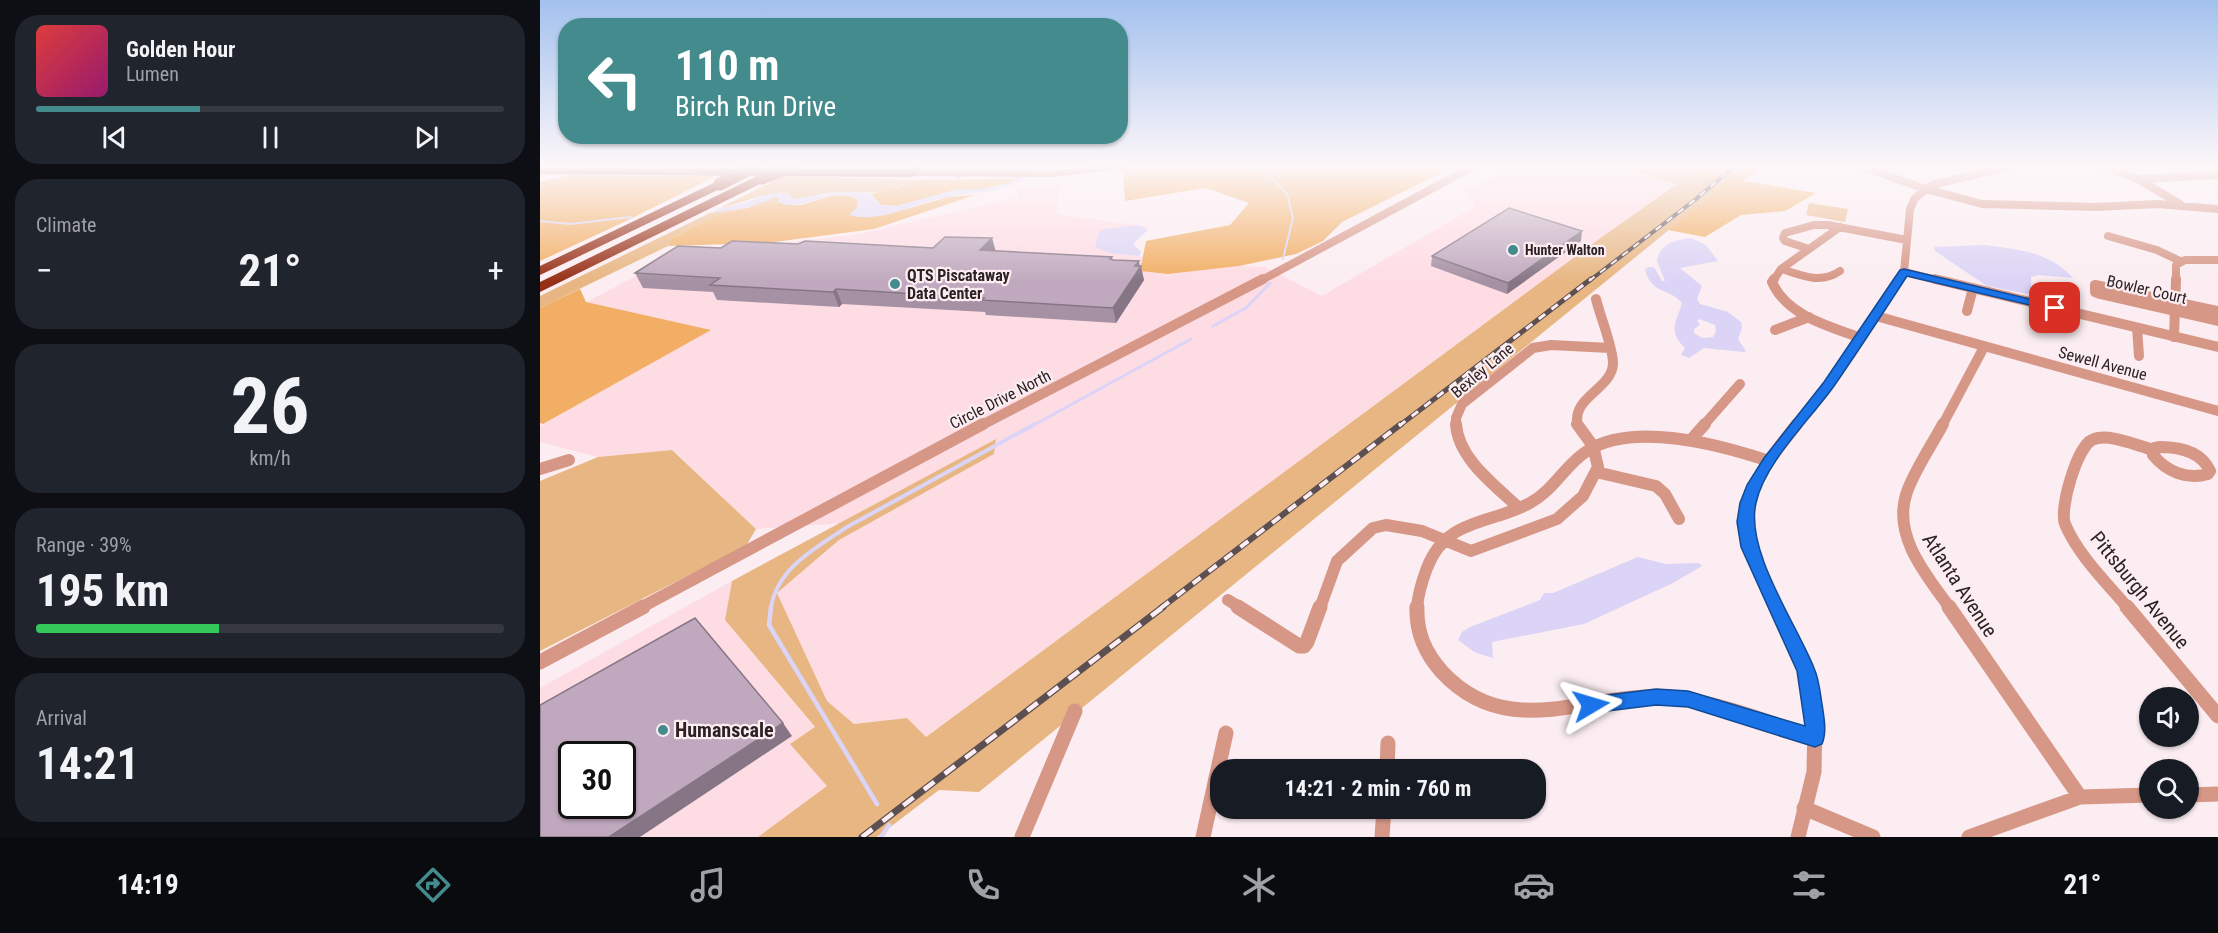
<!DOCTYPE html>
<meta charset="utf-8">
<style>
:root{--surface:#171b24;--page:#20242c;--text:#f1f3f6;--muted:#9ea1a6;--line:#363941;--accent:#438b8c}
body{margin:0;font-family:"Roboto Condensed",sans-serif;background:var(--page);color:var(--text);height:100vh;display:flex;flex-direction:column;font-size:22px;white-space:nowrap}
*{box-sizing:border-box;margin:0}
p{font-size:20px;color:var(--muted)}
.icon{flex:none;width:33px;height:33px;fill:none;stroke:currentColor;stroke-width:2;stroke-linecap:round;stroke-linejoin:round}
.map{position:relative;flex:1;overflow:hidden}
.side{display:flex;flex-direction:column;gap:15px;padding:15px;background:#0d0f14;width:540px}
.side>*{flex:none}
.hud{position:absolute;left:18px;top:18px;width:570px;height:126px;border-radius:24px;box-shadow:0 2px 4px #0004;background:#438b8c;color:#fff;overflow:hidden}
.buttons{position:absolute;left:1599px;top:687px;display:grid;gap:12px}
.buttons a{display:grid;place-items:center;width:60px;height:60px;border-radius:50%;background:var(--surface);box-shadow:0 2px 4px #0004;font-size:30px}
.speed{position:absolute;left:18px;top:741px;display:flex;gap:12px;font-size:30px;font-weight:700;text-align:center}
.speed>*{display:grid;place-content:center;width:78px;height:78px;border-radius:50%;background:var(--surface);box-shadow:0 2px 4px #0004;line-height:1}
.speed .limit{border:3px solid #111;border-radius:9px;background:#fff;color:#111}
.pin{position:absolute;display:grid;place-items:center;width:51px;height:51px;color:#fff;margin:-26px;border-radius:12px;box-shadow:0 3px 9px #0006}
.me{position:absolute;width:66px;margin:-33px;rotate:83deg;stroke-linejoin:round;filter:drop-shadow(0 0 4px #0008)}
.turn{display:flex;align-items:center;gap:21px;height:126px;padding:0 18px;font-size:27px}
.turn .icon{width:78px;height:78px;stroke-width:2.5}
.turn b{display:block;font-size:42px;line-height:51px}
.big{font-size:45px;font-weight:700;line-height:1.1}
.side .widget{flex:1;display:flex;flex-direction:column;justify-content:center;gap:9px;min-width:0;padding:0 21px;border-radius:24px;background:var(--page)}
.side .dial{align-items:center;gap:0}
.dial b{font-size:78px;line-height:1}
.song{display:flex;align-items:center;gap:18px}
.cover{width:72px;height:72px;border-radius:9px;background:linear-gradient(135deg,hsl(0 70% 55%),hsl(320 70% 35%))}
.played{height:6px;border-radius:3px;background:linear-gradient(90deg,var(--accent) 35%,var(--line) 35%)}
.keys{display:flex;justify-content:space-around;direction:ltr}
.heat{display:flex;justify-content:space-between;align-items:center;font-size:33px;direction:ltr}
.charge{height:9px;border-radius:4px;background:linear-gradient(90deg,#34c759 39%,var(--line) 0)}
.trip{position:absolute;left:670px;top:759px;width:336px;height:60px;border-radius:24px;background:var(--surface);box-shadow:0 2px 4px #0004;font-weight:700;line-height:60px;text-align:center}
.tabs{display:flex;height:96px;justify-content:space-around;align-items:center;background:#090b0e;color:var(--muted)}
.tabs .icon{width:42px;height:42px}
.tabs .active{color:var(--accent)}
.tabs b{font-size:27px;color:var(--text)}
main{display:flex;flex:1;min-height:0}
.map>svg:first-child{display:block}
.built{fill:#fedce4;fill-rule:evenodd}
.green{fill:#e8b682}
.forest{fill:#f1ae64}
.water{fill:#dbd4f6;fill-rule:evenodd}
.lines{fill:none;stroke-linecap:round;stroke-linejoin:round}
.stream-far3{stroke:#dbd4f6;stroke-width:2}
.stream-far2{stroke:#dbd4f6;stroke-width:3}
.stream-far1{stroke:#dbd4f6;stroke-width:4}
.stream{stroke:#dbd4f6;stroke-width:4.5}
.street-far3{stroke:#d79787;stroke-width:8}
.street-far2{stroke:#d79787;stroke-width:10}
.street-far1{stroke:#d79787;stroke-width:12}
.street{stroke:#d79787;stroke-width:15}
.secondary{fill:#c46852;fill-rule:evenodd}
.highway{fill:#972f16;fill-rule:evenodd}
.rail-far3-casing{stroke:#5c4f52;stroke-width:4}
.rail-far2-casing{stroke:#5c4f52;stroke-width:5}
.rail-far1-casing{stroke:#5c4f52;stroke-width:6}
.rail-casing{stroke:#5c4f52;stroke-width:7}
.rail-far3{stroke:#fbedf1;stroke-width:2;stroke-dasharray:7;stroke-linecap:butt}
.rail-far2{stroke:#fbedf1;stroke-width:3;stroke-dasharray:8;stroke-linecap:butt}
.rail-far1{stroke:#fbedf1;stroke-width:4;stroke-dasharray:10;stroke-linecap:butt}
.rail{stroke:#fbedf1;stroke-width:4.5;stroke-dasharray:13;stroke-linecap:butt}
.highway-bridge{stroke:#972f16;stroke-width:13}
.wall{fill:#a591a3}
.shaded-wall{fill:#867685}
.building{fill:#c0a9be;stroke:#867685;stroke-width:1.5;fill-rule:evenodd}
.route{fill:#1a73e8;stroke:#114b97;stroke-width:1.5}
.poi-dot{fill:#438b8c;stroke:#fbedf1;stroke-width:2}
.labels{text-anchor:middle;stroke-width:4.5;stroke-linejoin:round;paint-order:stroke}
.far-poi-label{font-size:14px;font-weight:bold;fill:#2d2124;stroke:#fbedf1;text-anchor:start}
.poi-label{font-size:16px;font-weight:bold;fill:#2d2124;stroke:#fbedf1;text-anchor:start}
.street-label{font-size:16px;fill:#2d2124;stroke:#fbedf1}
.near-street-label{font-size:20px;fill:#2d2124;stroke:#fbedf1}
.near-poi-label{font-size:20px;font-weight:bold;fill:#2d2124;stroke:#fbedf1;text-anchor:start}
</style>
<main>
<section class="side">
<div class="widget">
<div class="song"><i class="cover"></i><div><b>Golden Hour</b><p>Lumen</p></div></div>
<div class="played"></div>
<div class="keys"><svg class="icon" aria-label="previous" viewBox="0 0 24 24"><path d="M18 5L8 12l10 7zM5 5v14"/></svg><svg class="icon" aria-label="pause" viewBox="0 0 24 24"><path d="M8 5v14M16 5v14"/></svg><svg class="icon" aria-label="next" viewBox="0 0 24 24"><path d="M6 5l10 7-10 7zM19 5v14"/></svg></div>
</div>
<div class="widget"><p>Climate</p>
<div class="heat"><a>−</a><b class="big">21°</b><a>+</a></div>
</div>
<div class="widget dial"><b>26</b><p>km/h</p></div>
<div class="widget"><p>Range · 39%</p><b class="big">195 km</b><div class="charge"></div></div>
<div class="widget"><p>Arrival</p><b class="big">14:21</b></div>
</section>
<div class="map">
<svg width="1678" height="837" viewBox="0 0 1678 837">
<rect width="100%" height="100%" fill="#fbedf1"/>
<path class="built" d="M971,165h78l17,4 21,1 50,14 -78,55 -673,498 -19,-19 -53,6 -27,-23 -50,-108 62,-53 155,-86 2,-15 -152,84 -88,6 -83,-79 -75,7 -58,-15v-16l170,-96 -124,-28 103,-53 69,-3 101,-12 160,-37 -3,-10 45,-3 -5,30 93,13 -28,26 23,4 -4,14 28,3 71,-8 26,1 57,29 154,-90 -10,-16z
M192,581l-7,39 90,108 -24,16 36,42 -69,51h-218v-149zM32,754h50v52h-50z"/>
<path class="green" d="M1106,166l50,9 17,19 -734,598 -40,-2 -62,47h-119l69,-51 -37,-42 25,-17 -90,-107 7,-39 264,-142 -2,15 -155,86 -62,53 50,108 27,23 53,-6 19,19 673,-498 78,-55 -50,-14z
M243,176l129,4c-30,17 -41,11 -72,12 -15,0 -31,5 -46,7 -8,-2 -1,-5 -9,-6 -11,-3 -51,12 -65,15z
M236,196l3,2 -1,4 -59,12 -47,24 -4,8 -128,62v-12l170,-83 36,-5z
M1269,203l39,6 -3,13 -39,-7z
M132,450l84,79 -10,17 -206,105v-170l58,-24z"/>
<path class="forest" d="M570,165h347l-115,57 -19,19 -27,13 -57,12 -71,8 -28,-3 6,-30 84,-16 19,-22 -43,-15 -81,13 -2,-27z
M1049,165h175l-20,16 72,12 -31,18 -44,4 -36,22 -37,-7 45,-36 -17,-19 -50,-9 -19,4 -21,-1z
M31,175l145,1 -94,47 -82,38v-79z
M473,179l-1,3 -28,7h-26l-61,17 -16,-1 -10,-11 29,-7 12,-7z
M305,195l9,2 4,5 -1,5 46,3 45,-13 27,-2 -101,34 -107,14 -99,3 4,-8 47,-24 59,-12 9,3h14l30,-9z
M40,289l6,13 125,28 -168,94 -3,-1v-115z"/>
<path class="water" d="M482,165h27c-21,3 -16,9 -30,17 -22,11 -49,11 -72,15 -32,6 -65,27 -98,18l8,-8 1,-5 -4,-5 -9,-2 -14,1 -30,8 -14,1 -9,-3 1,-4 -3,-1 -30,11 -36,5c11,-6 21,-7 33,-10 17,-4 31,-15 48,-8l-1,3 4,1c15,-2 65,-13 77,-4 4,3 5,7 10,10l16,1 61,-17h26l28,-7z
M599,225l9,5 -15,14 8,8 -2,4 -29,-3 -15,-6 4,-15 5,-3z
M1151,238l15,7 12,16 -38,7 22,18 -5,13 3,5 28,8 13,10 1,6 -4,11 8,12 -2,1 -40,-4 -15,10 -8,-3 4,-7c-18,-17 -8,-27 -3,-45 -12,-15 -30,-8 -37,-33l3,-3h6l8,14h3l-8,-20c3,-18 18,-21 34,-23zM1159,319l16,6 1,6 -3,6 -11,1 -8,-5v-4l6,-4 -3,-4z
M1444,245c33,4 66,7 89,33l-35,-3 -7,2v13l-4,4 -40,-8 -52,-35 -1,-4z
M1098,557l28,7 33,-1 3,3 -29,17 -89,41 -92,18 1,16 -19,-6 -16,-12 4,-8 8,-5 70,-27 4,-7h9z"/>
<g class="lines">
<path class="stream-far3" d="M719,165l28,29 6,24 -10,41
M0,221l30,3 61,-7"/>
<path class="stream-far2" d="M673,326l33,-18 24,-25
M492,426l159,-87"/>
<path class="stream-far1" d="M231,608c6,-40 45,-60 76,-81l188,-103"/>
<path class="stream" d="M231,607l-2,18 108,179
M341,837l8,-12"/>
<path class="street-far3" d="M1317,165l69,24 56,15 114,3 62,-3 60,5
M1558,165l40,14 42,25
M419,174l7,-9
M1598,179l80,-4
M1568,236l49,14 23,11
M1269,249l-24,-8 -2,-3 2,-5 29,-8h14l79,15
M1242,269c20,7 39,15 58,2
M1364,272l37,9
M720,281l216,-116
M1233,281l8,-12 59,-42
M1358,281l6,-9 6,-63 5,-11 17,-13 81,-20
M1636,281v-16l9,-5h33"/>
<path class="street-far2" d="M1234,279l-2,3c15,34 57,44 89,56
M1395,279l283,68
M1427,311l6,-23
M1678,311l-123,-26v7l5,2 118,27
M1336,316l342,95
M1597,328l2,28
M1235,330l34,-13
M1634,337l2,-58
M440,426l283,-147
M916,426v-8l6,-14 71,-56 18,-3 59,3
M1038,426c-8,-29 35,-37 35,-63 0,-16 -13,-47 -17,-64
M1163,426l37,-42
M1256,426l32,-41 71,-106
M1402,426l42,-79"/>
<path class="street-far1" d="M916,424c2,35 40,62 63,84
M1403,424c-11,21 -31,50 -37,71 -13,42 21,81 44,113
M1151,440l14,-16
M1620,447c20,0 41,4 50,24l-2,3c-21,6 -41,-2 -55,-19l2,-7z
M0,469l29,-9
M1056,472l60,14 9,8 14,25
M688,600l13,8
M100,608l343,-184
M780,608l17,-47 36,-33 13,-3 36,6 49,20 86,-32 26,-23 15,-29 -5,-21 -16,-22
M877,608c1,-13 5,-27 10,-40 19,-50 62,-43 103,-65 24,-13 35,-38 57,-52 46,-30 134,-6 182,10
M1237,608c-9,-19 -20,-39 -27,-59 -18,-48 20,-90 47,-125
M1588,608c-22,-26 -50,-53 -63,-84 -6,-15 12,-77 27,-84 16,-8 45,6 62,10"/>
<path class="street" d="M698,607l61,39h5l3,-4 13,-35
M877,607c-1,26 8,46 25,65 69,74 151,16 233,26 48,6 94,25 140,40
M1236,607l30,64 9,48 -1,53 -16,65
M1409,607l131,190
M1587,607l91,109
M0,662l103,-55
M847,770l1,-27
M1648,795l30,-1
M1264,808l69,29
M482,837l53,-126
M663,837l23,-104
M842,837l2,-29
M1429,837l111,-40 70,-2"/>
<path class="secondary" d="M568,165h26l-4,3 -78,9 -140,-1 -4,-3 4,-3 140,1z"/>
<path class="highway" d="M374,165h12l-10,10 -4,2 -146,-1v5l-226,111v-10l217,-106 -217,-2v-6l369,1z
M180,180l4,1v6l-184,88v-9z"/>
<defs>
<path id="rail-far3" d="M1049,281l107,-82 40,-34"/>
<path id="rail-far2" d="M859,426l192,-147"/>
<path id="rail-far1" d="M621,608l240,-184"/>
<path id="rail" d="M322,837l301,-230"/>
</defs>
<use href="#rail-far3" class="rail-far3-casing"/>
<use href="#rail-far2" class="rail-far2-casing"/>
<use href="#rail-far1" class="rail-far1-casing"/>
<use href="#rail" class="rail-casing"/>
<use href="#rail-far3" class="rail-far3"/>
<use href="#rail-far2" class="rail-far2"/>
<use href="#rail-far1" class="rail-far1"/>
<use href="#rail" class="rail"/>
<path class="highway-bridge" d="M222,178l32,-13
M180,184l37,-19"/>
</g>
<path class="wall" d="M452,238l3,13 117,6v2l27,7 5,14 -28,43 -130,-8 -1,-3 -143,-8 -3,3 -122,-7 -4,-8 -70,-4 -8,-15 86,-25h212z
M1041,241l-74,53 -76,-28 1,-10z"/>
<path class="shaded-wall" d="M1042,231l-1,10 -74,53 1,-11z
M452,238l4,14 -16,-2z
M599,261l1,7 1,-2 3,14 -28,43 -3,-15z
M296,289l6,15 -3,3 -6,-15z
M243,723l9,13 -152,101h-31z"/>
<path class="building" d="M969,208l73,23 -74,52 -76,-27z
M405,237l47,1 -12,12 132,7 -2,2 4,1 25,1 -4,5h6l-28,42 -132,-8 3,-2 -148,-9 -3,3 -123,-7 10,-7 -85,-5 43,-27 43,2 11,-7 66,3 7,-3 128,7z
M155,618l88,105 -174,114h-69v-132zM32,754h50v52h-50z"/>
<linearGradient id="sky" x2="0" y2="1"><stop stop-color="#a3c1ee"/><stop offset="0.59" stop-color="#fdf7f9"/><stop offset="1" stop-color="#fdf7f9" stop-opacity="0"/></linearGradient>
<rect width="1678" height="282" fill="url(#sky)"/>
<path class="route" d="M1364,269l155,37 2,2 -6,3 -148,-35c-24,37 -48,74 -73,110 -25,35 -69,76 -78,117 -11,48 40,120 58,165 5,11 6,24 8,36 2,13 5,28 0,40l-7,3 -127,-40 -32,-2 -65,8 -7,-2 -3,-6 3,-6 7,-2 65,-8 32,2 117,35 -8,-55 -56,-124 -4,-25 3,-19 7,-18 17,-27 60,-76 76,-112z"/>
<g class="poi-dot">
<circle cx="973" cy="250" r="6"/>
<circle cx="355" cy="284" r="6"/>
<circle cx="123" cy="730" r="6"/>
</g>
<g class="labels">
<g class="far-poi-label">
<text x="985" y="255">Hunter Walton</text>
</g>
<g class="poi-label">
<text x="367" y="281">QTS Piscataway<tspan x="367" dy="18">Data Center</tspan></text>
</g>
<g class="street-label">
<text transform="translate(1607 289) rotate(13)" y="6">Bowler Court</text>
<text transform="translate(1563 363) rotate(15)" y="6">Sewell Avenue</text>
<text transform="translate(942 370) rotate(-40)" y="6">Bexley Lane</text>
<text transform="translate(460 399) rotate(-27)" y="6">Circle Drive North</text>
</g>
<g class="near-street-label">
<text transform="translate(1420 585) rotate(57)" y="7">Atlanta Avenue</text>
<text transform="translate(1600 590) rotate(51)" y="7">Pittsburgh Avenue</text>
</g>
<g class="near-poi-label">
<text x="135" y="737">Humanscale</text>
</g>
</g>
</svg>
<div class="buttons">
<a><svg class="icon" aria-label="sound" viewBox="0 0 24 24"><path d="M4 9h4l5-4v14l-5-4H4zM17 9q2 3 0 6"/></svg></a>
<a><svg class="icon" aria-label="search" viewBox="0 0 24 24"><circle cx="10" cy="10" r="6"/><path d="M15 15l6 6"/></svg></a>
</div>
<div class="speed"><div class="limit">30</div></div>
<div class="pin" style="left:1515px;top:308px;background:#d93025"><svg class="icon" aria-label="arrive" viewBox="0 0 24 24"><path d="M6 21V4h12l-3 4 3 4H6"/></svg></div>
<svg class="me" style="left:1051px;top:705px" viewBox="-20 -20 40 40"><path d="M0-17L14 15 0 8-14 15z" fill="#1a73e8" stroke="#fff" stroke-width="4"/></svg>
<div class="trip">14:21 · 2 min · 760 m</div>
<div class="hud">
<div class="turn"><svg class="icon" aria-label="left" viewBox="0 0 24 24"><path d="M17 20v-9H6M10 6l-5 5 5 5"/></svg><div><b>110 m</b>Birch Run Drive</div></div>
</div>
</div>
</main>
<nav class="tabs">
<b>14:19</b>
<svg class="icon active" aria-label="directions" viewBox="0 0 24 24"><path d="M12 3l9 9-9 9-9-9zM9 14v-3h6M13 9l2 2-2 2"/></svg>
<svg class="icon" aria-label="music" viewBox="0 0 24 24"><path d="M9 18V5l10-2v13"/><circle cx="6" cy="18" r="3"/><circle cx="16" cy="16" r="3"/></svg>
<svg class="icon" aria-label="phone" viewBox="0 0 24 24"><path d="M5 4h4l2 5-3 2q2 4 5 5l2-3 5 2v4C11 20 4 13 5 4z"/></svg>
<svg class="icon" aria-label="climate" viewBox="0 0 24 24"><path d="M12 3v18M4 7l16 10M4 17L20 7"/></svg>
<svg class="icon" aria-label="car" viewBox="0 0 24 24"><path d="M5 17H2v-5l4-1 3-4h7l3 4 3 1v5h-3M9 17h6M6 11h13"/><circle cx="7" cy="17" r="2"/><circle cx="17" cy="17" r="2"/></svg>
<svg class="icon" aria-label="filters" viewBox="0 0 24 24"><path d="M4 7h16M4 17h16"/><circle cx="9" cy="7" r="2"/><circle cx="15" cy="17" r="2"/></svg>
<b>21°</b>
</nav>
